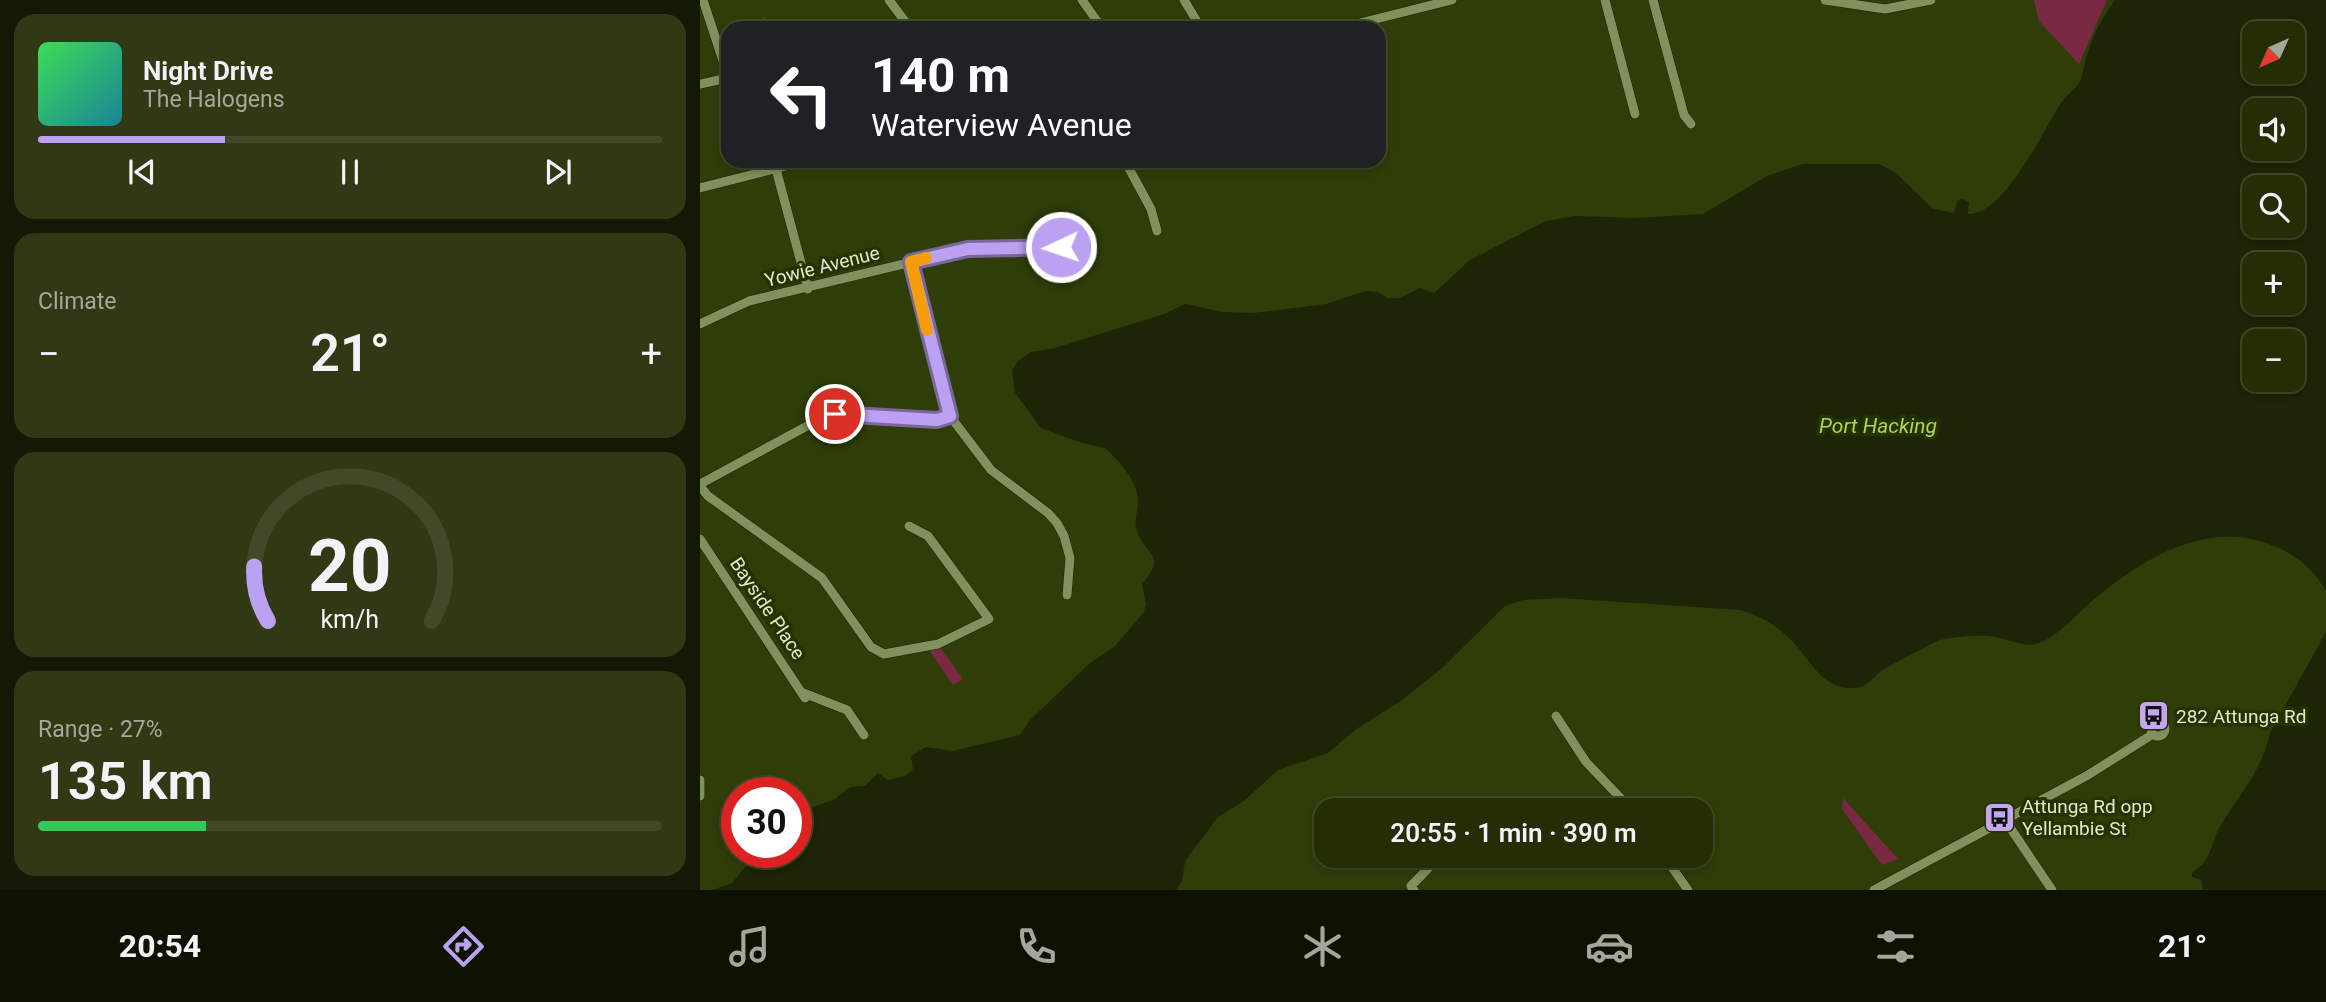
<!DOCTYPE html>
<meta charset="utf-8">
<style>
:root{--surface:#232e07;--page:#2f3a15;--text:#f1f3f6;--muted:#a3a89b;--line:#404a28;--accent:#bca0f2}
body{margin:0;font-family:Roboto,sans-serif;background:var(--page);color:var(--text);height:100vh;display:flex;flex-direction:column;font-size:26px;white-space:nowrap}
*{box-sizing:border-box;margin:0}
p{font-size:23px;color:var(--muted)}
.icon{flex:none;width:38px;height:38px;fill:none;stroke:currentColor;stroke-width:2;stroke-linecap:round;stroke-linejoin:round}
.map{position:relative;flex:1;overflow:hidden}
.panel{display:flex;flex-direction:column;gap:14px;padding:14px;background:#131904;width:700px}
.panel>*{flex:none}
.banner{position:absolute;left:21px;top:21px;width:665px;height:147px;border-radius:21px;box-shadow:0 4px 10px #0003,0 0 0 2px var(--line);background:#202124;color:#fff;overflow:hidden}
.needle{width:46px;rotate:225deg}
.buttons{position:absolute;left:1542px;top:21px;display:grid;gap:14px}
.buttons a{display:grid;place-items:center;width:63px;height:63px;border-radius:14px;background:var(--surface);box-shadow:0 4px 10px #0003,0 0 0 2px var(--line);font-size:35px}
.speed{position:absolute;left:21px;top:777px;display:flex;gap:14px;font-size:35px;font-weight:700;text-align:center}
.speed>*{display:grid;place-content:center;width:91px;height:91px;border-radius:50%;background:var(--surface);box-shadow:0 4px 10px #0003,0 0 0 2px var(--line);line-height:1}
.speed .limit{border:10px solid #d22;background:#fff;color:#111}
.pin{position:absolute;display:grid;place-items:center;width:60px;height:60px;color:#fff;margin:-30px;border:4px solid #fff;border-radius:50%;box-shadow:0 2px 7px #0007}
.me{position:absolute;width:77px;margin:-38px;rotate:267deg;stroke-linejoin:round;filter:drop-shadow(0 0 5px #0008)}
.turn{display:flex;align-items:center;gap:24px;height:147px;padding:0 35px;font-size:32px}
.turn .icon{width:91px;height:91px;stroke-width:2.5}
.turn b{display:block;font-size:49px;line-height:60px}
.big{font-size:52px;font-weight:600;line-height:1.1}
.panel .tile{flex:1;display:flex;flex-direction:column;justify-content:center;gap:10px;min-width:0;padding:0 24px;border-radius:21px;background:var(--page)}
.panel .dial{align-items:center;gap:0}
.dial svg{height:182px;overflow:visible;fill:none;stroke:var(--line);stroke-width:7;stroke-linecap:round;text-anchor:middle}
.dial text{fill:var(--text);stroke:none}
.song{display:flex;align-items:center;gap:21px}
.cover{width:84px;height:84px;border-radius:10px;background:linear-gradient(135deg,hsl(130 70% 55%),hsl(190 70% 35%))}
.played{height:7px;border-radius:4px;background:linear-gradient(90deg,var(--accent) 30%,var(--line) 30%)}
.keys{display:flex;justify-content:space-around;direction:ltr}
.heat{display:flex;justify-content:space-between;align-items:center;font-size:38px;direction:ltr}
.charge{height:10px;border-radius:5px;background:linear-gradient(90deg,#34c759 27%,var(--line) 0)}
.trip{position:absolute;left:614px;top:798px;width:399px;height:70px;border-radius:21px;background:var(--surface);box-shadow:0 4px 10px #0003,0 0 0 2px var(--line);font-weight:600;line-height:70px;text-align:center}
.tab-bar{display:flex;height:112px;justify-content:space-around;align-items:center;background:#0e1203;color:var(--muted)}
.tab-bar .icon{width:49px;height:49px}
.tab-bar .active{color:var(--accent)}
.tab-bar b{font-size:32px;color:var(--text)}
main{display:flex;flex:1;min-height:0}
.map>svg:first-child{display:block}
.green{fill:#7a2943}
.water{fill:#1c2506;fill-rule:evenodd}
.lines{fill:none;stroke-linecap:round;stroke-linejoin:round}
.minor-casing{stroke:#192300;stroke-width:10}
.minor{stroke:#80915e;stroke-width:9}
.route-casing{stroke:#7a689d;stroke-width:18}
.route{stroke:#bca0f2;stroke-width:12}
.slow{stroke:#f59e0b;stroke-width:12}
.labels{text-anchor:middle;stroke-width:7;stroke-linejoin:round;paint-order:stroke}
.street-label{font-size:19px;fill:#dfe9ce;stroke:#253300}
.poi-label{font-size:19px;fill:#dfe9ce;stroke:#253300;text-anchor:start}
.water-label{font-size:21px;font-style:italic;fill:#aed355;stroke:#253300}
</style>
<main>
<section class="panel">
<div class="tile">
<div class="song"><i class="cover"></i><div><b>Night Drive</b><p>The Halogens</p></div></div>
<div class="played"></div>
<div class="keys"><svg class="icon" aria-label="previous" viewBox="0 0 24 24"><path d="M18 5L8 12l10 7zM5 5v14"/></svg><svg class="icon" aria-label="pause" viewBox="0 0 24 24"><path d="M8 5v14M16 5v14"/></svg><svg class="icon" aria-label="next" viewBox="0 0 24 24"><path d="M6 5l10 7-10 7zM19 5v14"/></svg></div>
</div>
<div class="tile"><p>Climate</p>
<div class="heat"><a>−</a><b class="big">21°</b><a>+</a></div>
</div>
<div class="tile dial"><svg viewBox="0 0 100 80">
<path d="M14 69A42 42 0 1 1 86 69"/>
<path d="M14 69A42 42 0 0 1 8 45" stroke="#bca0f2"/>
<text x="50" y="56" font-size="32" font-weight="700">20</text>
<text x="50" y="72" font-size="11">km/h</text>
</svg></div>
<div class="tile"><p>Range · 27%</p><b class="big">135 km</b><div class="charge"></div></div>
</section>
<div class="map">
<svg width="1626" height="890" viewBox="0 0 1626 890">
<rect width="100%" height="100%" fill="#2f3d09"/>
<path class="green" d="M1334,0h73l-28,64 -40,-43z
M238,644l25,35 -10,6 -26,-38z
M1143,798l55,61 -16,6 -40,-56z"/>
<path class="water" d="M1415,0h211v591c-14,-25 -34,-39 -60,-48 -64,-22 -126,18 -173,57 -16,14 -30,31 -49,41 -20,10 -36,-4 -56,-5 -14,-1 -34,1 -48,4 -4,1 -57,29 -60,32 -9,7 -13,16 -26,16 -33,2 -44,-30 -64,-49 -15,-15 -30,-23 -50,-29l-179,-12 -38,2 -18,6 -64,63 -42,33 -44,28 -27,23 -50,17 -34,31 -26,16 -33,44 -3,20 -6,9h-464l20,-7 26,-31h38v-23l12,-9v-11l27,-10 15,-12 15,-1 13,-13 10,7 17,-4 8,-6 -2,-14 15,-9 27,4 67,-16 10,-15 59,-56 26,-18 29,-34 2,-8 -4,-20c26,-31 4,-27 -5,-53 -4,-12 2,-21 1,-33 -2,-19 -20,-38 -33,-50l-23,-5 -41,-15 -26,-35 -3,-23 7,-10 12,-8 24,-4 109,-34 21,-10 38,8 30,1 73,-9 40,-13 12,1 10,6h12l20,-10 14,5 36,-33 76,-39 30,-5 60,2 67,-4 64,-38 36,-12h76l16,8 38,37 21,4 3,-12 5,-2 7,3 -1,12c37,0 74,-82 93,-111 5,-8 13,-12 18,-20 5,-9 5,-21 9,-31 6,-20 15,-35 27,-52zM1554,33h38v39h-38zM1554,110h38v39h-38zM1554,187h38v39h-38zM1554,264h38v39h-38zM1554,341h38v39h-38z
M1626,632v258h-123l-2,-10 -9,-3v-4c5,-5 12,-8 15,-15 6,-11 8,-24 15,-35 20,-32 40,-53 48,-90z"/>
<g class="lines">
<defs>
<path id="minor" d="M3,0l25,76
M189,0l21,28
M382,0l20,28
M484,0l17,28
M905,0l30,114
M953,0l31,115 7,9
M1125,0l60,9 46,-9
M57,28l7,-5
M640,28l112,-28
M0,84l28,-6
M425,161l26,48 6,22
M76,169l32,120
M0,188l105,-27
M211,262l39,154 41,54 57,43 9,10 7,13 6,22 -3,37
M0,324l49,-23 192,-46 35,-7 77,1 27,-9
M0,484l120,-65 15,-5 102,6 13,-4
M0,486l8,10 114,82 49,69 13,7 54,-10 51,-25 -61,-83 -19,-10
M0,539l105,159
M101,692l46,18 17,25
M856,716l30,46 46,48
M1451 729a7 7 0 1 1 14 0a7 7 0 1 1-14 0Z
M0,780v16
M690,809l34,1
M1305,820l47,70
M964,856l24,34
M714,890l-3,-4 29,-30
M1174,890l214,-115 65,-41"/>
</defs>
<use href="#minor" class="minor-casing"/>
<use href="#minor" class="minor"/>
</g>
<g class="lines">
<defs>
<path id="route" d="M135,414l102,6 13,-4 -39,-154 57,-13 93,-2"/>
</defs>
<use href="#route" class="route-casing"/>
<use href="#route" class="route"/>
<path class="slow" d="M226,258l-15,4 16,68"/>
</g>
<defs>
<symbol id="bus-square" viewBox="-11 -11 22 22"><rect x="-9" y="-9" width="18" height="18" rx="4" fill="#c6a6f0" stroke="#253300"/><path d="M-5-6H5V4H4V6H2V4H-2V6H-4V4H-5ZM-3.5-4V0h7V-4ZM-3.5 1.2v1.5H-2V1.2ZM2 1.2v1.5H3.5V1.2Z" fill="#111"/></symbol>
</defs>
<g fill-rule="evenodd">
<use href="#bus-square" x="1436" y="698" width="35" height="35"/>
<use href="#bus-square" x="1282" y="800" width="35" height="35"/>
</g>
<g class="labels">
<g class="street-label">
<text transform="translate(122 266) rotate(-14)" y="7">Yowie Avenue</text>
<text transform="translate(68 608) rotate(56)" y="7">Bayside Place</text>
</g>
<g class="poi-label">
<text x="1476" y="723">282 Attunga Rd</text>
<text x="1322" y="813">Attunga Rd opp<tspan x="1322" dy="22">Yellambie St</tspan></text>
</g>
<g class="water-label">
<text x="1178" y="433">Port Hacking</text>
</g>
</g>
</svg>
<div class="buttons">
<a><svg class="needle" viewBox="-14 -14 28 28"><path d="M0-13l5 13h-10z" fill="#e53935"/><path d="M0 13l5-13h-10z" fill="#a3a89b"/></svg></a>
<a><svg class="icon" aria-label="sound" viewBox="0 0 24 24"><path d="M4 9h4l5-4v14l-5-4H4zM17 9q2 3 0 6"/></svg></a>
<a><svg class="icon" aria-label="search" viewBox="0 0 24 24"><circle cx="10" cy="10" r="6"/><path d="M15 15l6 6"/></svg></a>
<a>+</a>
<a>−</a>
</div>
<div class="speed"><div class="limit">30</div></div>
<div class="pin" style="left:135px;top:414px;background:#d93025"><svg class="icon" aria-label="arrive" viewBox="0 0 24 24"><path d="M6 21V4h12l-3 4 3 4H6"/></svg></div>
<svg class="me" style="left:361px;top:247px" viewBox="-20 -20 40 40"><circle r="17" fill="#bca0f2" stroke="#fff" stroke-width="3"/><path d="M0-11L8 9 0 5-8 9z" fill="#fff"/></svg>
<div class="trip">20:55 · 1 min · 390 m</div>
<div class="banner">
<div class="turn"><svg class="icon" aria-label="left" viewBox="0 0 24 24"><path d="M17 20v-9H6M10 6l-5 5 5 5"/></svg><div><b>140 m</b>Waterview Avenue</div></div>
</div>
</div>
</main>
<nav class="tab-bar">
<b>20:54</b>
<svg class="icon active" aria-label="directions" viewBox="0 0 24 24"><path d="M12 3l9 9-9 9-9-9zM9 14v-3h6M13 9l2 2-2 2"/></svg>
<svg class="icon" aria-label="music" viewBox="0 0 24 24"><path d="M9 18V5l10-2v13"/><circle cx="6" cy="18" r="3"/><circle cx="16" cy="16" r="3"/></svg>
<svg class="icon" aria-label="phone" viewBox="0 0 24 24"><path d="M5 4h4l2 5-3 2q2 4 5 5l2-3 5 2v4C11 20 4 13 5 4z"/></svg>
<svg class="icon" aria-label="climate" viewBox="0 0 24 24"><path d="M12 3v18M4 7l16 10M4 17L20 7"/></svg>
<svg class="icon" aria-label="car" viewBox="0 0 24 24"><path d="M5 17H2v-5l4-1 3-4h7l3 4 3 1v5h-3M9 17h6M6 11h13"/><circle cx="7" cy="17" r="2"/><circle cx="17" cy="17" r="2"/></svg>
<svg class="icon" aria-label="filters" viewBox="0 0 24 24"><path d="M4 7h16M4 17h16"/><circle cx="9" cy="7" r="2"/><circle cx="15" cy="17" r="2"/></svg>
<b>21°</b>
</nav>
